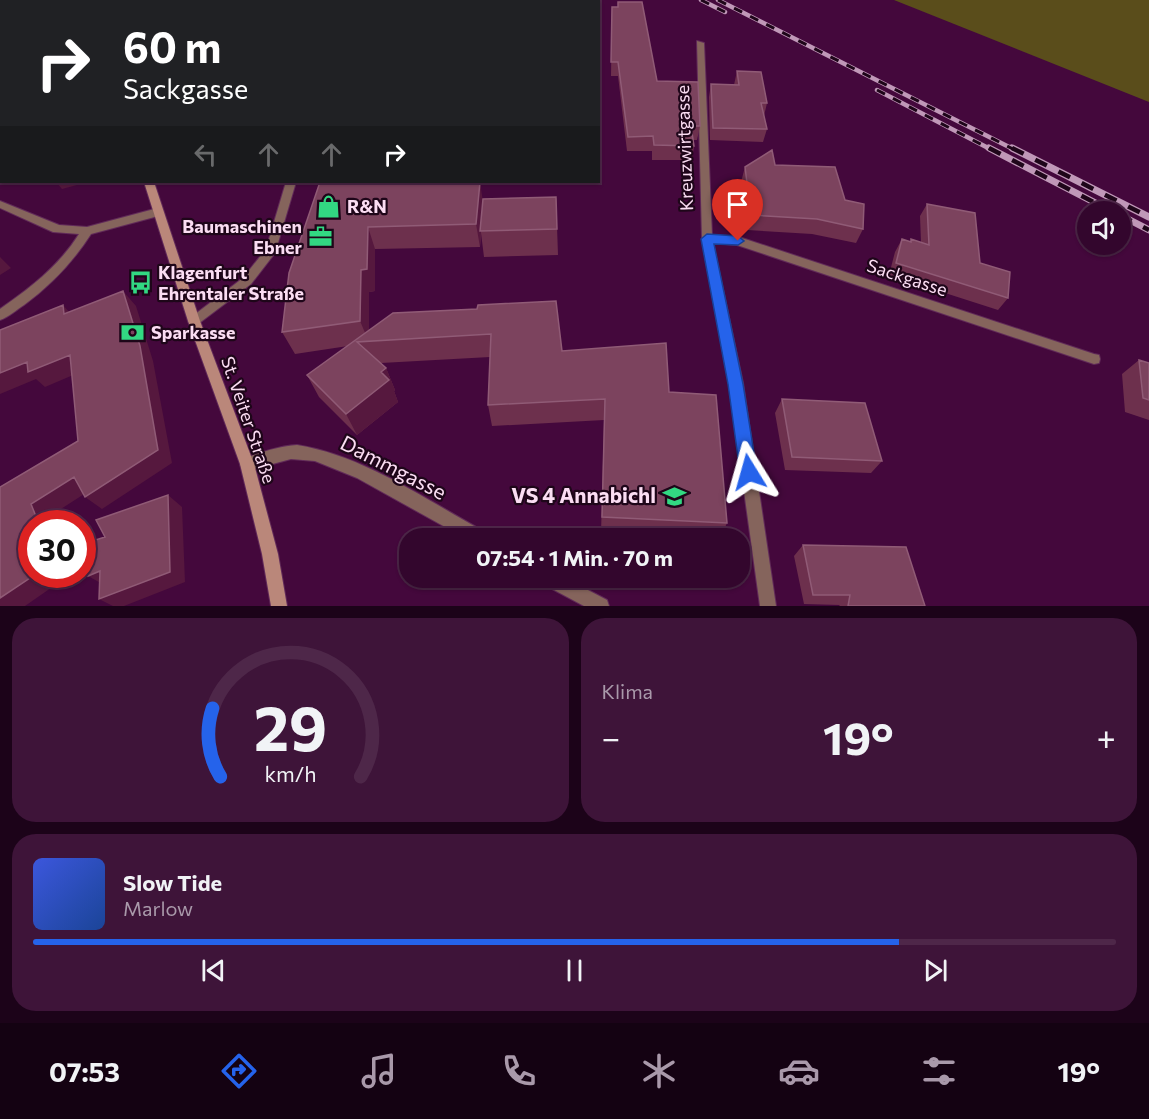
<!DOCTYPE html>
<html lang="de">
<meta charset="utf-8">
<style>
:root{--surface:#33062d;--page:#3e1439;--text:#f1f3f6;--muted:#a999aa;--line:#4e2749;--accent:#2563eb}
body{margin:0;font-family:Commissioner,sans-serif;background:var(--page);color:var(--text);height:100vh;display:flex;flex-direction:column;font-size:22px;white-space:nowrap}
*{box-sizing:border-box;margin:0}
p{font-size:20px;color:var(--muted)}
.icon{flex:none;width:33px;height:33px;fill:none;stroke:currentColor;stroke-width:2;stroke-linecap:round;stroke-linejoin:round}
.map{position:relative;height:606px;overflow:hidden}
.details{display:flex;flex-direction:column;gap:12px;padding:12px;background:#1c0319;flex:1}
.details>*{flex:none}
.hud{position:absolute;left:0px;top:0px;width:600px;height:183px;box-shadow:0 2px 4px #0004,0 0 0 2px var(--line);background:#202124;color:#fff;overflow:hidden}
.controls{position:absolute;left:1077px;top:201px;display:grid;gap:12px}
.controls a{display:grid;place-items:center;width:54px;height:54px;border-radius:50%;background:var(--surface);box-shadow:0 2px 4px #0004,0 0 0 2px var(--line);font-size:30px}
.speed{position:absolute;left:18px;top:510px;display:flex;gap:12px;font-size:30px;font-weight:700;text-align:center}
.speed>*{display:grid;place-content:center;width:78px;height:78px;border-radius:50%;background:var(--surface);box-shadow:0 2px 4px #0004,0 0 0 2px var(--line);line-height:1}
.speed .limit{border:9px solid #d22;background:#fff;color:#111}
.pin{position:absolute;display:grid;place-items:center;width:51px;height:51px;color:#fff;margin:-62px -26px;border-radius:50% 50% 50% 0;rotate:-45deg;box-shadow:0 0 6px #0007}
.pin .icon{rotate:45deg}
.me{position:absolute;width:66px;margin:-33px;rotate:352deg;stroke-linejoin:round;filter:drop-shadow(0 0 4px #0008)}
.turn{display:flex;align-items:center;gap:21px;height:126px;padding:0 24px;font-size:27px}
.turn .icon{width:78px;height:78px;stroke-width:2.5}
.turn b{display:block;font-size:42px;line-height:51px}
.lanes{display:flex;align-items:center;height:57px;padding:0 24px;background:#0003;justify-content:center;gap:30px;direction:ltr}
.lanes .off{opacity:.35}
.big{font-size:45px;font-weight:700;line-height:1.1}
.details .tile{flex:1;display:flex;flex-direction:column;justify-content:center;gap:9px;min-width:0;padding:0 21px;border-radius:24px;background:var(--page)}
.details .dial{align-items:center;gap:0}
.dial svg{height:156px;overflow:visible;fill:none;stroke:var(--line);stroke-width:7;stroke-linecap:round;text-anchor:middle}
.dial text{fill:var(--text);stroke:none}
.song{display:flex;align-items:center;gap:18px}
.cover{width:72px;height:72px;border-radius:9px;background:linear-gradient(135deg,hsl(230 70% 55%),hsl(220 70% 35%))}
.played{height:6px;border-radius:3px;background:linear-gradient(90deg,var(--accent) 80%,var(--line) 80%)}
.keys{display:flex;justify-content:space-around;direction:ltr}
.heat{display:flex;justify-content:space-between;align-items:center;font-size:33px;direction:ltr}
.details .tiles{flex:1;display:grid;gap:12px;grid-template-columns:1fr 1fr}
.tile:last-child{grid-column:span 2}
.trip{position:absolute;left:399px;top:528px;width:351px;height:60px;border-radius:24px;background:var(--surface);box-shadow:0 2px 4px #0004,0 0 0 2px var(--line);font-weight:700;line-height:60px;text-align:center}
.dock{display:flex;height:96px;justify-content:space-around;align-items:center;background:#140212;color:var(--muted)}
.dock .icon{width:42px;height:42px}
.dock .selected{color:var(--accent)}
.dock b{font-size:27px;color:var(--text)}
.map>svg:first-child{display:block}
.green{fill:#5a4d1b}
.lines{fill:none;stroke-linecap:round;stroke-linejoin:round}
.service-casing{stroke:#612a59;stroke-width:2}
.minor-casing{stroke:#612a59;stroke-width:2}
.tertiary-casing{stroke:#612a59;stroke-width:2}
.secondary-casing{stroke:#612a59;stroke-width:2}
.service{fill:#85645c;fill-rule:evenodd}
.minor{fill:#85645c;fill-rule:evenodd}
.tertiary{fill:#85645c;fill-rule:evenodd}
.secondary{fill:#ba877a;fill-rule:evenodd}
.rail-far1-casing{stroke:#c098b8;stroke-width:4.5}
.rail-casing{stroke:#c098b8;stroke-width:7}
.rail-far1{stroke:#1e0619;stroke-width:3;stroke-dasharray:9;stroke-linecap:butt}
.rail{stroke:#1e0619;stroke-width:4.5;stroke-dasharray:13;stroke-linecap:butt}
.wall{fill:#6d304d}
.shaded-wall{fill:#56183e}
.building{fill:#7c435e;stroke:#905b76;stroke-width:1.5}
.route{fill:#2563eb;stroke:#184099;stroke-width:1.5}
.labels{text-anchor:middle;stroke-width:4.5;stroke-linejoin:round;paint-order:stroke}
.street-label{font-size:18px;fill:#fbddf3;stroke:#1e0619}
.poi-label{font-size:18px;font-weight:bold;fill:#fbddf3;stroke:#1e0619;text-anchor:start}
.near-street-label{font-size:21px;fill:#fbddf3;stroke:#1e0619}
.near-poi-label{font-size:21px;font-weight:bold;fill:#fbddf3;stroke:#1e0619;text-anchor:end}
</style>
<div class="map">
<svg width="1149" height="606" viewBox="0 0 1149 606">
<rect width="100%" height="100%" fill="#44083c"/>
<path class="green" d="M894,0h255v102z"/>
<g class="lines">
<defs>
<path id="service" d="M144,0h15l-1,2z"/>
<path id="minor" d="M330,0h8v2h-8z
M697,41l7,2 8,192 30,3 352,116 5,1 1,4 -1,4 -5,1 -357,-119 -24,-2 30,140 33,223h-16l-31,-223 -27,-144z
M286,182h10l-21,71 -24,31 -53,40h-8l-2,-3 2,-3 53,-40 23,-29z
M0,201l59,24 28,2 71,-19 5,4 -1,3 -71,19c-18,28 -40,51 -67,71 -8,5 -15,12 -24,15v-11c30,-21 59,-43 79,-75l-26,-2 -53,-24z"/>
<path id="tertiary" d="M297,445c68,11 129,55 188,87l2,6h-22l-108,-60 -42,-17 -24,-2 -44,12 -5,-2 -2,-5 2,-5c17,-6 37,-13 55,-14z
M541,578h24l42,22 2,6h-25l-41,-22z"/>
<path id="secondary" d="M107,0h8v2h-8z
M144,182h10l46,139 54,143 24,90 9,52h-16l-9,-52 -22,-90 -52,-143z"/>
</defs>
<use href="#service" class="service-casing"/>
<use href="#minor" class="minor-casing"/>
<use href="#tertiary" class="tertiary-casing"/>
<use href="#secondary" class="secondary-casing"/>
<use href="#service" class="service"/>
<use href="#minor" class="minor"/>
<use href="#tertiary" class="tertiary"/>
<use href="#secondary" class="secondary"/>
<defs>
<path id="rail-far1" d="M701,0l24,12
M718,0l297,150
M877,90l115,60"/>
<path id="rail" d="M989,148l124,64
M1012,148l137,69
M1120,215l29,15"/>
</defs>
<use href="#rail-far1" class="rail-far1-casing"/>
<use href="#rail" class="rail-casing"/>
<use href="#rail-far1" class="rail-far1"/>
<use href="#rail" class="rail"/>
</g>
<path class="wall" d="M612,7l45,74 43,45 -3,14h-4l1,6 -2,14h-40v-9h-25l-9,-75h-7z
M737,71l30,32 -3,13 3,13 -4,13 -53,-2 -1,-43 2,-13 23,1z
M775,165l70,35 18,29 -7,14 -44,-9 -65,-4 -6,-48 4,-15z
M320,182h60l103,17 73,-2 2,58 -74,2 -3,-24 -1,14 -105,2v42l-6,1v38l108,-21 85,42 107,41 58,131 -7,15h-34l-85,-4 3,-114 -112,6 -4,-21 2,-48 -109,6 5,5 9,22 -1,1 4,11 -41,33 -38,-38 -12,-22 41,-29 -53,8 -13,-22z
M927,204l53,59 28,35 -10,12 -109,-35 6,-23 7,-13 8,3h11l-1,-26z
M1139,360l10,3v57l-24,-8 -3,-38z
M782,399l100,62 -11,12 -86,-3 -10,-57z
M803,545l122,61h-86l1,-1 -36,-1 -10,-48z"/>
<path class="shaded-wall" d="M56,182h32l-26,7z
M480,182l3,20 -3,45 -4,-23z
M368,227l7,22v42l-6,1v50l-9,-21 1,-51z
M0,257l11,11 -11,7z
M123,291l13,15 17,55 19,102 -70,46 -17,-12z
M63,305l14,16 -13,-7z
M70,355l15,15 -40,17 -9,-8 -36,15v-21l27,-11z
M386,368l9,22 -1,1 4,11 -41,33 -11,-21 35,-42z
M74,477l18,12 -42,27 3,8h-14l-8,-20z
M168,495l14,12 3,75 -61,24h-11l-14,-7z
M32,531v18l-8,-4 -3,-7z
M100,571l6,15 -18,-10z
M36,574h35l-46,32h-25v-8z"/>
<path class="building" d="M275,0h38v2h-39z
M618,2h24l15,79 41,1 2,44h-9l3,20 -40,-1 -1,-9 -25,1 -10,-75h-7l1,-55h6z
M737,71l24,1 6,31h-6l6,26 -54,-1 -2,-44 28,1z
M772,150l3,15 60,2 10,33 19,4 -1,25 -46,-10 -66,-4 -6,-48z
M320,182h47v1l113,-1 -4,42 -108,3 -1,42 -6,1 -1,51 -78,11 7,-59z
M556,197l1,32 -77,2 3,-32z
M927,204l48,9 5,50 30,9 -2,26 -112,-35 6,-24 9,3v-3l18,6z
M123,291l17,55 18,104 -73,47 -11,-20 -43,27 8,20h-7v7l-11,7 3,7 8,-2v31h4l-36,24v-111l78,-46 -8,-86 -42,17 -1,-10 -27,11v-43l63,-25 1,9z
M556,301l6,50 104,-8 3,49 47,3 11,128 -125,-6 3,-118 -117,6 3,-71 -134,8 29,26 -5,4 8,8 -43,34 -39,-39 86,-62 84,-4 1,-4z
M1139,360l10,3v37l-6,-2z
M782,399l83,4 17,58 -90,-4z
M168,495l2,77 -71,27 1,-28 -12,5 1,-34 16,-5 -9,-17z
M803,545l103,2 19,59h-77l2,-11h-37z"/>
<path class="route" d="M707,234l31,2 6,5 -6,4 -24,-1 29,140 14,88 -2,6 -6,2 -6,-2 -3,-6 -12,-88 -27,-145z"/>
<defs>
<symbol id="shop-bare" viewBox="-9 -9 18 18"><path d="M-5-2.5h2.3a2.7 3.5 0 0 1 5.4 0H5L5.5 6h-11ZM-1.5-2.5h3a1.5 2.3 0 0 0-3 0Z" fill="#32d882" stroke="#1e0619" stroke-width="2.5" paint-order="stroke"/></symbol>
<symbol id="office-bare" viewBox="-9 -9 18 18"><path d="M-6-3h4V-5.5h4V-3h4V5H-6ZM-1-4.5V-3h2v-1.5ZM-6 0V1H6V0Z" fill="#32d882" stroke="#1e0619" stroke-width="2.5" paint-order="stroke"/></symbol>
<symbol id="bus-bare" viewBox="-9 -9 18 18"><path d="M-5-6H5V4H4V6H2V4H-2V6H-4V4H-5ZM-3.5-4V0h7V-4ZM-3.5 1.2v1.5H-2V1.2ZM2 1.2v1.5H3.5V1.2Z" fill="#32d882" stroke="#1e0619" stroke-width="2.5" paint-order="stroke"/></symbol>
<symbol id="bank-bare" viewBox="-9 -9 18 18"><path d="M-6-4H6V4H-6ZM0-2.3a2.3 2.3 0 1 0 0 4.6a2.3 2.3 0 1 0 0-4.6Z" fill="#32d882" stroke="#1e0619" stroke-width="2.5" paint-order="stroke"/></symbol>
<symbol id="school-bare" viewBox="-9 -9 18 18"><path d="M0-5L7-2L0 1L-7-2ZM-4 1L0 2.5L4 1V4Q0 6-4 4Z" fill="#32d882" stroke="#1e0619" stroke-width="2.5" paint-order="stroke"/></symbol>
</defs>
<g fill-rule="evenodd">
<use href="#shop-bare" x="312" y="190" width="33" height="33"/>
<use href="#office-bare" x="304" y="220" width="33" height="33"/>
<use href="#bus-bare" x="124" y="266" width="33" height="33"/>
<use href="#bank-bare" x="116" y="316" width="33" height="33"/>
<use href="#school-bare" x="658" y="480" width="33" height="33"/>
</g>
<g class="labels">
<g class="street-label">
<text transform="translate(685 148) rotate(-92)" y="6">Kreuzwirtgasse</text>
<text transform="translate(907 278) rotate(18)" y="6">Sackgasse</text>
<text transform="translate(248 420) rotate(71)" y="6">St. Veiter Straße</text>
</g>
<g class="poi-label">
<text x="347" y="213">R&amp;N</text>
<text x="302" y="233" text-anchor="end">Baumaschinen<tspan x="302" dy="21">Ebner</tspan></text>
<text x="158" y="279">Klagenfurt<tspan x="158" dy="21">Ehrentaler Straße</tspan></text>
<text x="151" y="339">Sparkasse</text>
</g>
<g class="near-street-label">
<text transform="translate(393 468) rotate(27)" y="7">Dammgasse</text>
</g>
<g class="near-poi-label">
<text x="656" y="503">VS 4 Annabichl</text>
</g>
</g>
</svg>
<div class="controls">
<a><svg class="icon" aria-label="sound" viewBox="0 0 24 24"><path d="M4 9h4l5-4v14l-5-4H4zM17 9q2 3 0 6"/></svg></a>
</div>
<div class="speed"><div class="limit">30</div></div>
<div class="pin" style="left:738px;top:241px;background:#d93025"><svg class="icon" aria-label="arrive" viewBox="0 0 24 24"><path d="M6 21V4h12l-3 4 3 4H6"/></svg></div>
<svg class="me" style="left:749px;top:472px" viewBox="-20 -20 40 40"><path d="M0-17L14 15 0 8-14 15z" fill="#2563eb" stroke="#fff" stroke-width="4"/></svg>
<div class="trip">07:54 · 1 Min. · 70 m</div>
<div class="hud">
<div class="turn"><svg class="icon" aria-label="right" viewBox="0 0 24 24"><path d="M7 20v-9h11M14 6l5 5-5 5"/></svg><div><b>60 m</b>Sackgasse</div></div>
<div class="lanes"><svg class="icon off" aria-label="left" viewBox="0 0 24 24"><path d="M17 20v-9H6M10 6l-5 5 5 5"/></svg><svg class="icon off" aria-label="ahead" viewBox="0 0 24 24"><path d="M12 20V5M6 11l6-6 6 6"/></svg><svg class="icon off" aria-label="ahead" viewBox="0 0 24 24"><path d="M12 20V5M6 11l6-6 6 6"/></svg><svg class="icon" aria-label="right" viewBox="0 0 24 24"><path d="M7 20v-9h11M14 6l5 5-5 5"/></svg></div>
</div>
</div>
<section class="details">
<div class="tiles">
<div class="tile dial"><svg viewBox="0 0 100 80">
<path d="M14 69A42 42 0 1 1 86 69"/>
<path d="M14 69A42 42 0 0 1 10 34" stroke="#2563eb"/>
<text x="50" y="56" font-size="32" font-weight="700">29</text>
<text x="50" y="72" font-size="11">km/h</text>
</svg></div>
<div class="tile"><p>Klima</p>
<div class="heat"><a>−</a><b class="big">19°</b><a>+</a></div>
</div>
<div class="tile">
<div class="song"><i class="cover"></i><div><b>Slow Tide</b><p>Marlow</p></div></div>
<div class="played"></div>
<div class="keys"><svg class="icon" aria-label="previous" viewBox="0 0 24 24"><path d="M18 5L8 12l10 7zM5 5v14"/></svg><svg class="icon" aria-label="pause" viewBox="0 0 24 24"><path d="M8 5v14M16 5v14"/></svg><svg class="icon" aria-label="next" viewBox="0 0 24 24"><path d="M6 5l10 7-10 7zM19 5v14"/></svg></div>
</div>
</div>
</section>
<nav class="dock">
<b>07:53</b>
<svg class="icon selected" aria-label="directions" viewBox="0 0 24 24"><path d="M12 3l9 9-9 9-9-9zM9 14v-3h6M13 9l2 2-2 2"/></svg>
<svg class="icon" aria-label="music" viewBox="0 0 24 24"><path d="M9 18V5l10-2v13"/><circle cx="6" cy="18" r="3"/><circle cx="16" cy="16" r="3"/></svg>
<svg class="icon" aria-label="phone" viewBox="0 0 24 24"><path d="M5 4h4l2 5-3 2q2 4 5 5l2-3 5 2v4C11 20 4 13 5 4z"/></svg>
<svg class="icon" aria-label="climate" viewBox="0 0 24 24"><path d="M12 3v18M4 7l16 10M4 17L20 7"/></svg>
<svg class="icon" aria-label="car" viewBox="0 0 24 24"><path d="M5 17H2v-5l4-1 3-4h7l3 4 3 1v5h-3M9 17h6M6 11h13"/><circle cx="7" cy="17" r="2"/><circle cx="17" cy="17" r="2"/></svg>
<svg class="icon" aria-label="filters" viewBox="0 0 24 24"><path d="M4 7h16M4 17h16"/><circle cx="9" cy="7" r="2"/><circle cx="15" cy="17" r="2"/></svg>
<b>19°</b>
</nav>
